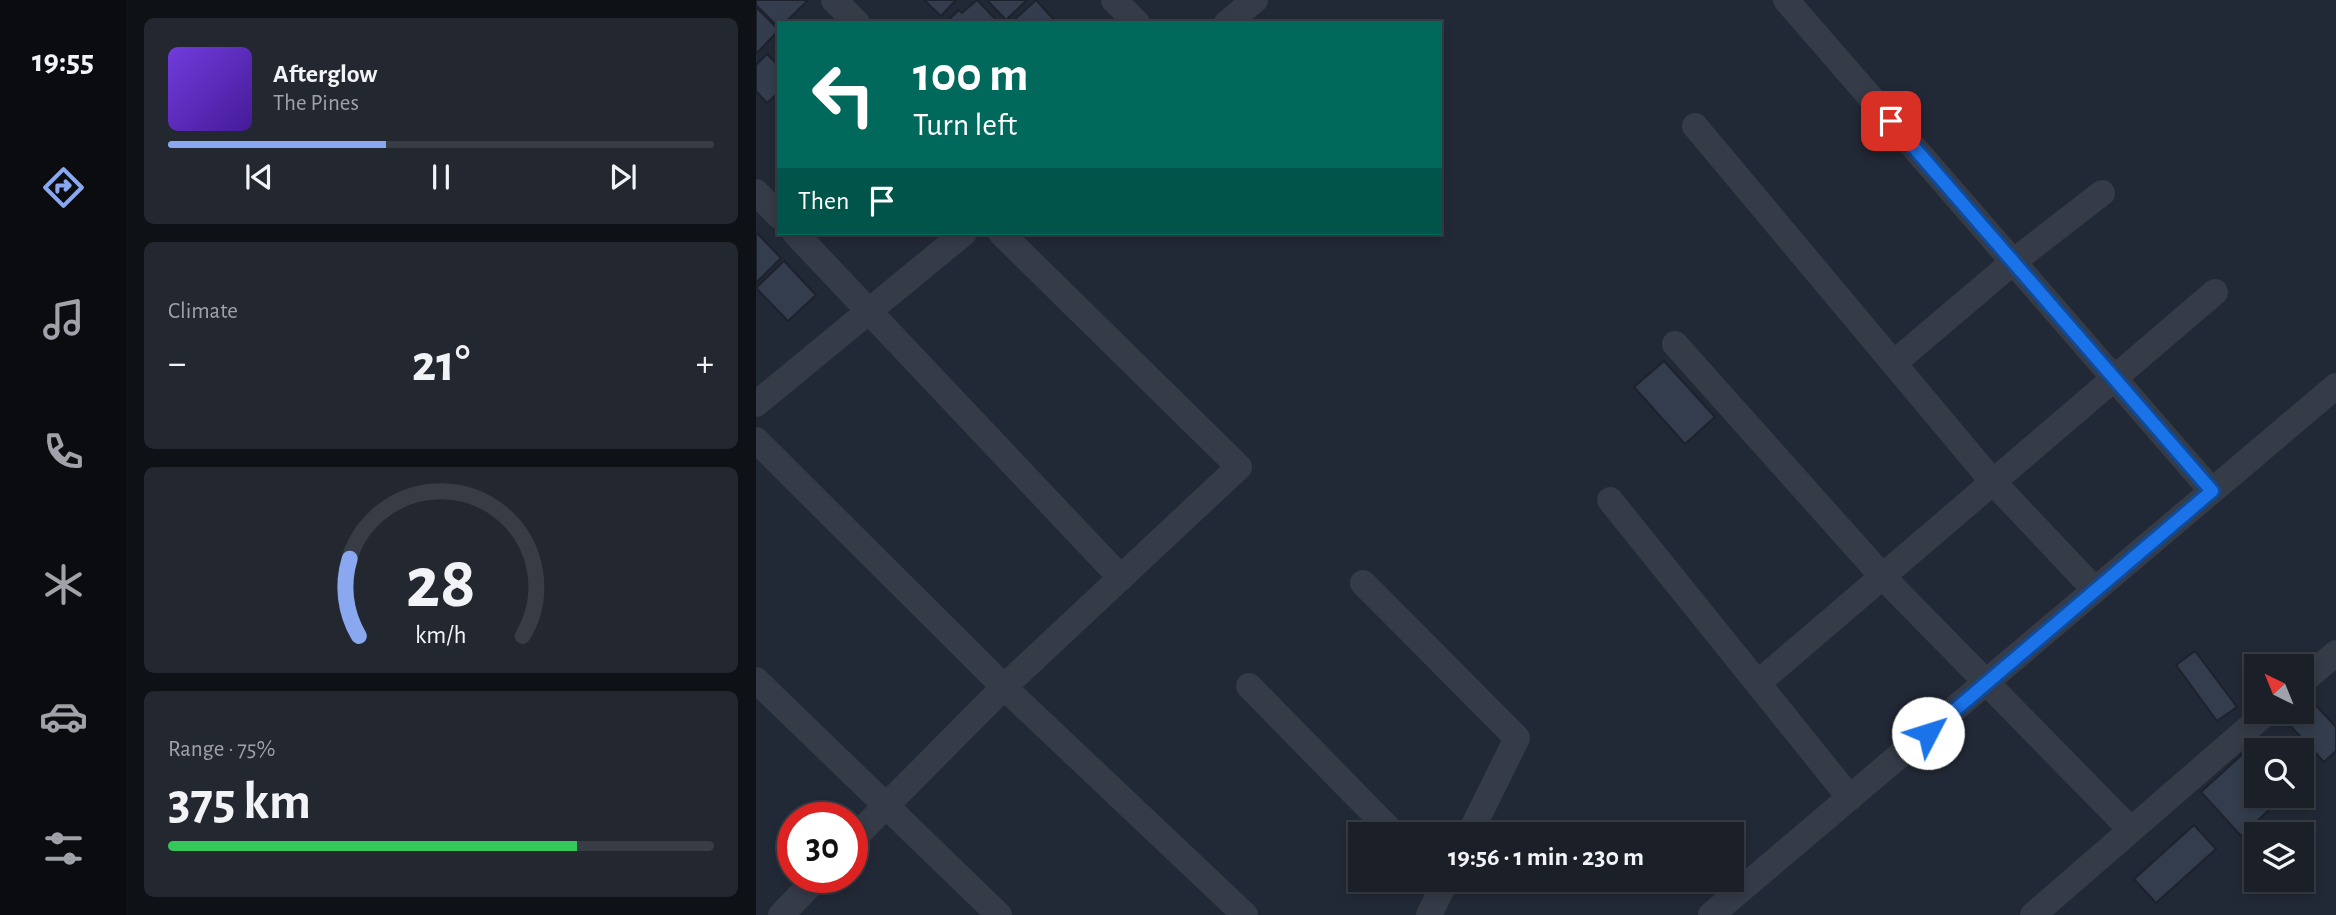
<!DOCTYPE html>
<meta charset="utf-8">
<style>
:root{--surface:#1a1f28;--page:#232730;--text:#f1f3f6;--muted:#9fa2a8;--line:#383d45;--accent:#89a8ef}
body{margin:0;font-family:"Alegreya Sans",sans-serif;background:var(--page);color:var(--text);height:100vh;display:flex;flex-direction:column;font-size:26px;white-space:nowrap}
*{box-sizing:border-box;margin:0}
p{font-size:23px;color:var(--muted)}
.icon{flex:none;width:38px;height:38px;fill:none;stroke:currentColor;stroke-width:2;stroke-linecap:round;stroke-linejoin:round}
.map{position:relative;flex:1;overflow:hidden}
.panel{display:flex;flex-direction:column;gap:18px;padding:18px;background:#0e1116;width:630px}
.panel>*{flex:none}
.top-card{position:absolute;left:21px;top:21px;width:665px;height:214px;border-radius:0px;box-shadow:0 4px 10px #0003,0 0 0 2px var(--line);background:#00695c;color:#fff;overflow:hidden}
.needle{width:46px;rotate:317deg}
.buttons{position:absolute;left:1488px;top:654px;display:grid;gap:14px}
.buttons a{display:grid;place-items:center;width:70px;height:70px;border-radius:0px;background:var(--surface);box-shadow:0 4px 10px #0003,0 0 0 2px var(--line);font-size:35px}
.speed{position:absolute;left:21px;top:802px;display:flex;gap:14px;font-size:35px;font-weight:700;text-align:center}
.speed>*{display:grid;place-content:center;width:91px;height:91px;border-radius:50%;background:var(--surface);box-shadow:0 4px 10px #0003,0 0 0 2px var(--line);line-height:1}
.speed .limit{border:10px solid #d22;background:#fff;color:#111}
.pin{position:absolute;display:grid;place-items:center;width:60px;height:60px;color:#fff;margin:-30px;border-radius:14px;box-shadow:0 4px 10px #0006}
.me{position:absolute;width:77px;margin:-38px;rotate:50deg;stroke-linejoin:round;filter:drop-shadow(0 0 5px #0008)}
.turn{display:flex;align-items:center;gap:24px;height:147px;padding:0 21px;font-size:32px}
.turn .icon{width:91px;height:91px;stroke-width:2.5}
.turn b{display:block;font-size:49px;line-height:60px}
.then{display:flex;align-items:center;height:66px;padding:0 21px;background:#0003;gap:14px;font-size:26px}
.big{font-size:52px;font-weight:700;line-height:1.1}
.panel .widget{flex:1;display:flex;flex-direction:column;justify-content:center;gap:10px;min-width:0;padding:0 24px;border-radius:10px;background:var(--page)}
.panel .dial{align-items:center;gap:0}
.dial svg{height:182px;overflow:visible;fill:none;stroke:var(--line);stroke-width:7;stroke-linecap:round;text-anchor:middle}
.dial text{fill:var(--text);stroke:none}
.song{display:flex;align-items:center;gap:21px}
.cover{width:84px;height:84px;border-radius:10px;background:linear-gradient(135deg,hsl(260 70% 55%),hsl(260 70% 35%))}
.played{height:7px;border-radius:4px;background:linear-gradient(90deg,var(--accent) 40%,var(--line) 40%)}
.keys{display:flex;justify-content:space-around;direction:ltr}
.heat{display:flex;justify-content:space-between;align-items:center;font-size:38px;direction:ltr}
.charge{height:10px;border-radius:5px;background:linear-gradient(90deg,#34c759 75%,var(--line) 0)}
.trip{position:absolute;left:592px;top:822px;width:396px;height:70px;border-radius:0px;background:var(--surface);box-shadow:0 4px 10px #0003,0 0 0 2px var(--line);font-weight:700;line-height:70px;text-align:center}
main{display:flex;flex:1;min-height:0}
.dock{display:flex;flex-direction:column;width:126px;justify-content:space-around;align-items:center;background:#0a0c10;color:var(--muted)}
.dock .icon{width:49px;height:49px}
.dock .active{color:var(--accent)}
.dock b{font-size:32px;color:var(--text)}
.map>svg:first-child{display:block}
.building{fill:#343d4d;stroke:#1d222d;stroke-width:2}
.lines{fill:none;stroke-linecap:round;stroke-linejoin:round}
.minor{stroke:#353b47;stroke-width:26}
.route-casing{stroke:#114b97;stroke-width:18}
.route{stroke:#1a73e8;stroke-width:12}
</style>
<main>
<nav class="dock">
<b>19:55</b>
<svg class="icon active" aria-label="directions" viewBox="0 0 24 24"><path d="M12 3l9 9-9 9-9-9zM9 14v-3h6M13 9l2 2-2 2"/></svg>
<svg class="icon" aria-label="music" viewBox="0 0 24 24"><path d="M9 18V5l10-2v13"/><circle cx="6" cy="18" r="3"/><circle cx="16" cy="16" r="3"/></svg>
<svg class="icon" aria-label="phone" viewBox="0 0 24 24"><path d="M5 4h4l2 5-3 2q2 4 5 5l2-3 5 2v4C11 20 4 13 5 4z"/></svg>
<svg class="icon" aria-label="climate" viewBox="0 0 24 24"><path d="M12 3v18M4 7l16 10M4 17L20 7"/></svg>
<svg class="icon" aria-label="car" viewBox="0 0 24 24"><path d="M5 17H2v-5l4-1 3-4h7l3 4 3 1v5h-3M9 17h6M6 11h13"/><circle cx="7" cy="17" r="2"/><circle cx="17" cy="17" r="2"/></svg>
<svg class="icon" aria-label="filters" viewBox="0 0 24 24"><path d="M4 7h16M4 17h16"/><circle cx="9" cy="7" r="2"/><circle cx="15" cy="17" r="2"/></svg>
</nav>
<section class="panel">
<div class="widget">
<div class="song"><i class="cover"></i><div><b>Afterglow</b><p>The Pines</p></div></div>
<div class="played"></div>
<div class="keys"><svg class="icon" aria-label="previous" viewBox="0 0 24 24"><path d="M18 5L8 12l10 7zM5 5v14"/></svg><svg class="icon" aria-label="pause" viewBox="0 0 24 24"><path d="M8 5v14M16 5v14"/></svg><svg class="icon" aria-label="next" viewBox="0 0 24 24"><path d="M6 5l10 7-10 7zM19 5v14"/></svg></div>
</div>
<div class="widget"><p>Climate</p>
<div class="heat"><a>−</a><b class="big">21°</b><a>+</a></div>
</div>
<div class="widget dial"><svg viewBox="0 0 100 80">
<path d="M14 69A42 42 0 1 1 86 69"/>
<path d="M14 69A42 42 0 0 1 10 35" stroke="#89a8ef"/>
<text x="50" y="56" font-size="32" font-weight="700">28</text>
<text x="50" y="72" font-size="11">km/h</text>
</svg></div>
<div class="widget"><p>Range · 75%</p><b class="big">375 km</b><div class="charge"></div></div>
</section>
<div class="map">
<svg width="1580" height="915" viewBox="0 0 1580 915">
<rect width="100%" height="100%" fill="#222936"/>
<path class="building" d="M0,0h52l-23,23h-6v5l-23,-23z
M168,0h32l-15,16z
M221,0l22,23 -52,-2 12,-11 3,3z
M231,0h40l-21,20z
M280,0l21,23h-46z
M0,7l23,23 -23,24z
M11,54l12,12v26l-12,11 -11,-12v-26z
M0,232l25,26 -25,25z
M28,261l32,34 -28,26 -32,-33z
M908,361l51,56 -30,27 -51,-57z
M1439,651l42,56 -20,14 -41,-56z
M1553,698l27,29v24l-12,11 -39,-42 8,-8h8v-7z
M1490,751l10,10v35h28l-43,40 -40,-44z
M1438,825l22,24 -60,54 -22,-24z"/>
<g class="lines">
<path class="minor" d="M78,0l23,23
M358,0l23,23
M1030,0l426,491
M471,23l28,-23
M939,126l298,356 102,108
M0,192l23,24
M39,233l326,345
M919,344l208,233 248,253
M1138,363l119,-101 89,-69
M0,404l208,-171
M0,440l248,247 241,228
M854,500l240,298
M607,583l154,155 -48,97
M0,680l243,235
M1002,683l457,-391
M1545,683l35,-30
M493,686l146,149
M96,840l152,-153 235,-220 -238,-234
M25,915l37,-38
M673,915l17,-35
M955,915l625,-529
M1277,915l234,-203"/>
</g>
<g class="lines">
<defs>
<path id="route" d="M1135,121l321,370 -284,242"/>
</defs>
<use href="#route" class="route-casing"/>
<use href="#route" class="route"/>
</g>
</svg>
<div class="buttons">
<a><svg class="needle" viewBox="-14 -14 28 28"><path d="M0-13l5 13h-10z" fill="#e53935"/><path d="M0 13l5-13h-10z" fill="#9fa2a8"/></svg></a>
<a><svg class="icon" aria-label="search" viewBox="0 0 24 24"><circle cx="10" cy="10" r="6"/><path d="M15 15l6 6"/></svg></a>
<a><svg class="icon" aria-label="layers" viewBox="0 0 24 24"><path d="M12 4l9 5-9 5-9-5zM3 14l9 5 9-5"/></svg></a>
</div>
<div class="speed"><div class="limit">30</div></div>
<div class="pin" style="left:1135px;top:121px;background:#d93025"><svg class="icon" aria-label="arrive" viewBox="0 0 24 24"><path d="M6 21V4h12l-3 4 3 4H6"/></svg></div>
<svg class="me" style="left:1172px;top:733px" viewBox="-20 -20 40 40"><circle r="19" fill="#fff"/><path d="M0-13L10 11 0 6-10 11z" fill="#1a73e8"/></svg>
<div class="trip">19:56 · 1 min · 230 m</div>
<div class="top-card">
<div class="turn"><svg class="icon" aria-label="left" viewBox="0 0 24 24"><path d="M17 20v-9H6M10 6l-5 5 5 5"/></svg><div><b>100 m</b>Turn left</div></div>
<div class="then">Then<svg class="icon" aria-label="arrive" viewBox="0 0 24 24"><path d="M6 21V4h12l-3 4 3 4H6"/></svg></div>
</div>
</div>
</main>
